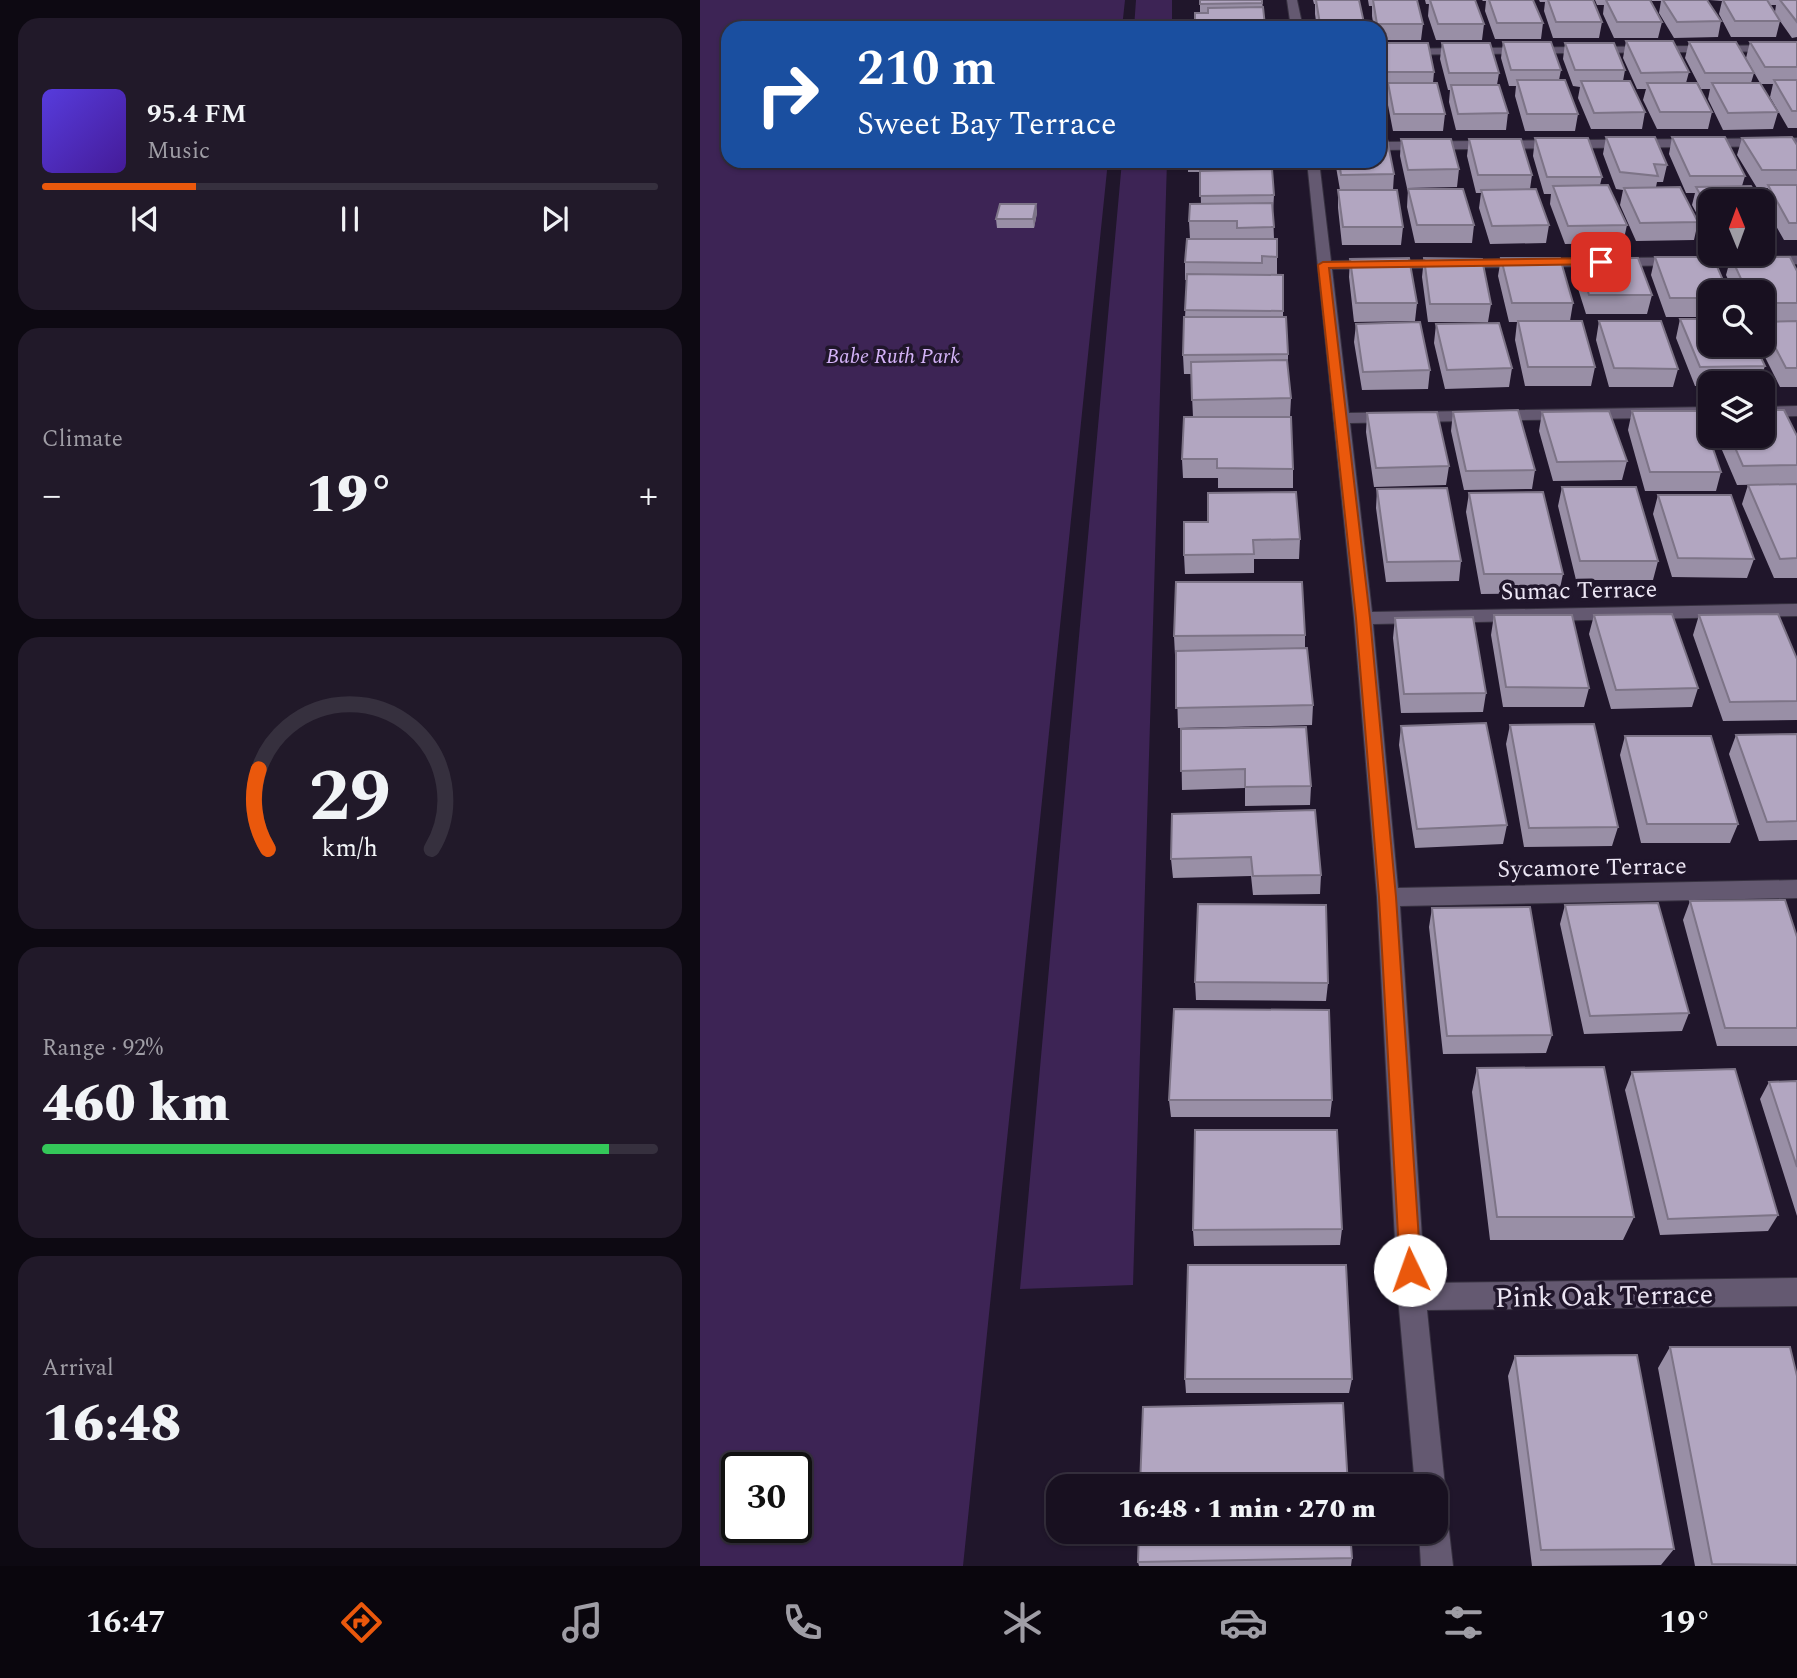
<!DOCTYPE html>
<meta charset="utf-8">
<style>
:root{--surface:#181020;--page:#211929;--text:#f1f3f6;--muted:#9f9da5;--line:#36303e;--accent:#ea580c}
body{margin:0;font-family:Spectral,serif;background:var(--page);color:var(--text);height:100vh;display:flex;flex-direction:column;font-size:26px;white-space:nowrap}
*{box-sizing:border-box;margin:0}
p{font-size:23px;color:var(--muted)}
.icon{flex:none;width:38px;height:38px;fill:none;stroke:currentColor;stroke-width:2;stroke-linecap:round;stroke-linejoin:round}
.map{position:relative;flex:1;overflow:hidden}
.panel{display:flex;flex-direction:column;gap:18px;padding:18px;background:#0d0912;width:700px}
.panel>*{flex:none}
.banner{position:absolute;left:21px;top:21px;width:665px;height:147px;border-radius:21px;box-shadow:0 2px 5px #0004,0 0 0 2px var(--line);background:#1a4fa0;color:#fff;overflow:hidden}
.needle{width:46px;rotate:359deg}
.controls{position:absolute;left:998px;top:189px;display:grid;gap:14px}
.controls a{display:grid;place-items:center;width:77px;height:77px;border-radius:14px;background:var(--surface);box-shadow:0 2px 5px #0004,0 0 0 2px var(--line);font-size:35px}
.speed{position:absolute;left:21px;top:1452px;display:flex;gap:14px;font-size:35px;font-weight:700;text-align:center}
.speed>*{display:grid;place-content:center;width:91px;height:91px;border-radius:50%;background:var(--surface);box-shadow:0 2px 5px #0004,0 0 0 2px var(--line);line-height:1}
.speed .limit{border:4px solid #111;border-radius:10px;background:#fff;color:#111}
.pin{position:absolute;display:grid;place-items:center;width:60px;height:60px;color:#fff;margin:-30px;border-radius:14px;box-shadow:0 4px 10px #0006}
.me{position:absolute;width:77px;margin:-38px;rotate:357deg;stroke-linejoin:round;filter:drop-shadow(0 0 5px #0008)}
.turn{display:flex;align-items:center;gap:24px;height:147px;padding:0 21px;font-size:32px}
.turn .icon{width:91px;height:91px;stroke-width:2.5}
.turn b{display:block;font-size:49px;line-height:60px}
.big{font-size:52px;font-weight:800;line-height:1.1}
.panel .tile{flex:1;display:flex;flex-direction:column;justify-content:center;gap:10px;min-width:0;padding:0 24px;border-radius:21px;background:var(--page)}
.panel .dial{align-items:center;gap:0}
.dial svg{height:182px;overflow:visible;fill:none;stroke:var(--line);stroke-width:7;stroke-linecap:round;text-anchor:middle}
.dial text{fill:var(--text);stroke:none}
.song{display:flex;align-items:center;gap:21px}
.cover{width:84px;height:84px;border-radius:10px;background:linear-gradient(135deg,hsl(250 70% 55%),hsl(260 70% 35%))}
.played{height:7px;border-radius:4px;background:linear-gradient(90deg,var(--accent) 25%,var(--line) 25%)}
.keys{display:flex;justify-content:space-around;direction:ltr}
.heat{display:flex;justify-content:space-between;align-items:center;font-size:38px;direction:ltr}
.charge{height:10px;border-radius:5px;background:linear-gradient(90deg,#34c759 92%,var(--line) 0)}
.trip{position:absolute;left:346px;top:1474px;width:402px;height:70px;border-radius:21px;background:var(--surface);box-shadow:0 2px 5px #0004,0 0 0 2px var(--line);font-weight:800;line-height:70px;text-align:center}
.dock{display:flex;height:112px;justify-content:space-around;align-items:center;background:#0a060d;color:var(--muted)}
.dock .icon{width:49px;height:49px}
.dock .on{color:var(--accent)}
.dock b{font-size:32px;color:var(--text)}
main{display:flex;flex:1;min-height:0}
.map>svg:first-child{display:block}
.green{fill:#3d2455;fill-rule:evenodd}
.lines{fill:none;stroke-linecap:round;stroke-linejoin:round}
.minor-casing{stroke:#373140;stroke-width:2}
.minor{fill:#645971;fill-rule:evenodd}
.wall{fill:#998fa6;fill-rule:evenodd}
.shaded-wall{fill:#7d7487}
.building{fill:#b2a6c1;stroke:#7d7487;stroke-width:2}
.route{fill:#ea580c;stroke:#983908;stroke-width:2}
.labels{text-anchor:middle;stroke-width:7;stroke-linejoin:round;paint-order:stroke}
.far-park-label{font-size:21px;font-style:italic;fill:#d4b3f8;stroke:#20162b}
.street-label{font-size:24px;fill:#ede7f5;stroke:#20162b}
.near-street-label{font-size:28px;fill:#ede7f5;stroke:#20162b}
</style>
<main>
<section class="panel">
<div class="tile">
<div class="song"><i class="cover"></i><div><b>95.4 FM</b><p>Music</p></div></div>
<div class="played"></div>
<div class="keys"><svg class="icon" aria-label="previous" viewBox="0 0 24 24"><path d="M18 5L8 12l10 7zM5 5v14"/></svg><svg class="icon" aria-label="pause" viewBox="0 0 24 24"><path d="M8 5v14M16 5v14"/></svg><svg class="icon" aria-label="next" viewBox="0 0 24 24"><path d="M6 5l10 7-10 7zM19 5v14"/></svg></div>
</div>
<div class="tile"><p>Climate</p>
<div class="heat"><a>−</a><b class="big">19°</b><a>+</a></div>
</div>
<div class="tile dial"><svg viewBox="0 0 100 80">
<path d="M14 69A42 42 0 1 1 86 69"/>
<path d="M14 69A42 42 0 0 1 10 34" stroke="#ea580c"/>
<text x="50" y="56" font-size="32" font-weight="700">29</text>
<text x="50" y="72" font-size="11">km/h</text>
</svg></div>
<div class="tile"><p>Range · 92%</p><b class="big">460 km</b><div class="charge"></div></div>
<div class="tile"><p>Arrival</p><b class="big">16:48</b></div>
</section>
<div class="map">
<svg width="1097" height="1566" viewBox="0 0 1097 1566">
<rect width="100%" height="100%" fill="#20162b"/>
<path class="green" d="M0,0h425l-3,28h-394v133h380l-145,1405h-263zM37,1468h59v60h-59z
M436,0h36v28h-38z
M422,161h45l-34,1124 -113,4z"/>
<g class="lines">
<defs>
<path id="minor" d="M587,0h10l6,28h-12z
M1097,45v6l-418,4v-6z
M1097,138v8l-418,4v-8z
M607,161h12l12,100 466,-5v8l-465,5 17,144 361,-6v10l-360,6 22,189 425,-8v12l-424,8 25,264 399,-8v18l-397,8 25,377 372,-5v28l-370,4 18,176 -4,11 -4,1v-12h-22l-17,-189 -21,-400 -23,-279z
M1097,406v10l-35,1v-10z
M737,1517l8,3 4,11 4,35h-32l-2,-35h18z"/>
</defs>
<use href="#minor" class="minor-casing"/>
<use href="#minor" class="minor"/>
</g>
<path class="wall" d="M500,0h62l3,28h-70v-15h5z
M613,0h46l5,23v5h-47l-2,-14v-10h-1z
M668,0h49l6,24 -2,16h-42v-12h-5l-2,-12v-10h-3z
M725,0h50l9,24 -2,16h-46l-8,-24 1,-12h-3z
M782,0h51l10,23 -2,16h-46l-10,-28 1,-10h-3z
M839,0h54l9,22 -3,16h-46l-9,-27 1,-9h-5z
M895,0h55l12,22 -4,16h-44l-11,-24 1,-9h-7z
M951,0h56l14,21 -3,16 -44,1 -15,-25 2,-12h-9z
M1009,0h88v37l-5,1 -12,-17 -4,16h-45l-12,-23 3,-13zM1070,5h6l-1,7z
M926,41l63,31 -3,11 26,29 -4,17h-51l-14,-29 3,-11h-9l-14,-31z
M803,42l58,28 -2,10 19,34 -3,17h-50l-10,-35 1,-10h-7l-8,-28z
M989,42l65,31 -3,10h9l-14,-25 4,-16h47v86h-9l-18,-31 3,-13h-12l17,28 -5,17 -50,1 -15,-31 2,-10h-9l-16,-31z
M682,43l52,29 -1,11 12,31 -2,17h-50l-6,-31 1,-11h-3l-4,-30z
M742,43l57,30 -2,12 11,28 -2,17h-50l-7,-28 1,-12h-2l-8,-31z
M865,43l60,27 -2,11 22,31 -3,17h-51l-13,-31 2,-11 -7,-1 -10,-27z
M679,106l2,9 -2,17z
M906,137l61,28 -4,17h-6l-1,5 42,35 -4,18 -58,1 -16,-36 3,-15 -7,-1 -13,-35z
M972,137l73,39 -3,10 -32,15v37l-18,-33 3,-12h-9l-17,-39z
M835,138l67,39 -2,8 27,40 -4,18 -58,1 -15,-40 1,-10h-7l-11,-38z
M1042,138l55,7v95h-13l-21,-37 5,-15h-11l-20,-33z
M701,139l58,30 -2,18 -50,1 -7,-32z
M769,139l63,36 -2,14 19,36 -3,18 -56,1 -11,-36 2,-15h-5l-9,-37z
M488,161h82v8l4,26 -1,17 1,27h3v36h6v42l5,37v19l3,25 -1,19 3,52v19h-75v-10h-35l-1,-19 11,-42 -2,-43h-7l-1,-19 4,-75h-2v-18l5,-23 -1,-18 12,-17 -1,-32h-12z
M635,161h44l15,13 -1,16 10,37 -2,18h-59l-4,-37v-18h2z
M708,189l66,36 -2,18h-57l-8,-36z
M336,204l1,9 -3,15h-37l-1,-9z
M1062,205l10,17 -5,18h-5z
M955,257l55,35v25h-44l-15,-42z
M1031,257l66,14v116h-17l-21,-42h3v-53h-28l-8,-17z
M724,258l67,46 -3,18h-60l-6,-45z
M801,258l72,45 -3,18 25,46 -4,19h-66l-10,-46 2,-18h-8l-11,-46z
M878,258l74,37 -5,19h-61l-12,-38z
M650,259l67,44 -2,18 -61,1 -5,-45z
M980,319l85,47 -6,17h-49v3h-15l-19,-48z
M899,321l79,48 -5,18h-64l-13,-47z
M656,324l74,46 -2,19 -66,1 -8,-48z
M736,324l76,44 -3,19 -64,2 -11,-46z
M932,411l89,61 -5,19h-71l-17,-61z
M753,412l82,58 -3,19 -68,1 -13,-59z
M842,412l85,49 -5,19 -69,1 -14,-50z
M667,413l82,53 -3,19 -72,2 -8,-55z
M1016,436h81v48l-60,1z
M1097,484v94h-23l-32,-74 6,-19z
M862,487l96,74 -5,19h-77l-18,-74z
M677,489l84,72 -2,20 -73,1 -10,-74z
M769,493l94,81 -4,19 -78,1 -15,-82z
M958,495l96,64 -7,19 -75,-1 -19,-63z
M508,522l92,17 -1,20h-45v14l-69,1 -1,-19z
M794,615l95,73 -5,19h-81l-12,-72z
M894,615l104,73 -6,19 -81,2 -22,-75z
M999,615l98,44v61l-74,1 -30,-86z
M695,618l91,75 -3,19 -82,1 -8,-75z
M605,635v13l8,57 -1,20 -134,3 -2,-73h-1l-1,-19z
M810,725l108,102 -6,19 -88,1 -18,-103z
M701,726l106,99 -4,19 -88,4 -16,-103z
M481,729l130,57 -1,19 -65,1v-18l-63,2z
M1097,734v106l-38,1 -30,-87 7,-19z
M925,736l113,88 -8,19h-89l-21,-88z
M472,814l149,61 -1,19 -67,1 -2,-19 -78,2 -2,-19z
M990,901l107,36v109h-80l-34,-126z
M865,905l124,108 -7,18 -98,3 -24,-110z
M732,908l120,127 -6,18 -103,1 -14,-127z
M495,982l133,1 -2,18 -130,-1z
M777,1068l157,149 -11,23h-133l-18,-148z
M932,1072l146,143 -10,16 -108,4 -35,-145z
M1097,1081v135l-37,-117 9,-17z
M469,1100h163l-2,17h-159z
M642,1229l-2,16 -146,1 -1,-16z
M970,1347l127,29v190h-102l-37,-198z
M815,1356l159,193 -13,16 -129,1 -24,-190z
M485,1379h167l-3,14h-163z
M652,1558l-1,8h-212l-1,-4z"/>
<path class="shaded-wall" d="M336,204l1,9 -3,15 -1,-9z"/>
<path class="building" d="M500,0h62v3l-62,1z
M616,0h43l5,23 -44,1z
M673,0h44l6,24h-46z
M730,0h45l9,24h-46z
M789,0h44l10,23h-46z
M848,0h45l9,22h-46z
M906,0h44l12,22h-45z
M963,0h44l14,21 -44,1z
M1023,0h44l13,21h-45z
M1080,0h17v22z
M563,7l2,19 -70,1v-14h13v-5z
M926,41h47l16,31 -48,1z
M803,42h48l10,28h-50z
M989,42h47l18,31h-49z
M1050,42h47v25h-32z
M682,43h46l6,29h-48z
M742,43h48l9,30h-50z
M865,43h49l11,27h-50z
M817,80h48l13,34h-51z
M1074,80h23v31h-5z
M881,81h49l15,31 -51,1z
M688,83h49l8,31h-51z
M947,83h50l15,29h-52z
M1012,83h48l18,29 -50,1z
M751,85h48l9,28 -50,1z
M906,137h49l12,28 -13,-1 4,12 -38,-4z
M972,137h53l20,39h-55z
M1092,137l5,8v25h-35l-20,-32z
M835,138h53l14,39h-55z
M679,139h8l7,35 -53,1 -2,-14h40z
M701,139h50l8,30 -51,1z
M769,139h52l11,36h-54z
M572,169l2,26 -74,1v-25z
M908,185l19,40 -59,1 -15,-40z
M1068,185h29v38h-8z
M1051,186l9,15h-50v11l-14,-25z
M980,187l18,35 -58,1 -16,-35z
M708,189h55l11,36h-57z
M836,189l13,36 -57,1 -11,-36z
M638,190h59l6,37h-60z
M572,203l2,24 -37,1v-7h-48l1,-17z
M300,204h36l-3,15h-37z
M1062,205l10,17h-10z
M487,239h90v18l-15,-1v7l-77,-1z
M955,257h58l15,35h-18v6h-40z
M1031,257h59l7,14v32h-35v-11h-15z
M709,258l8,45h-61l-6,-44z
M724,258l58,1 9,45h-61z
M801,258h59l13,45h-61z
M878,258h60l14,37h-63z
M487,274l96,1v36l-98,-1z
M484,317h102l2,37 -105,1z
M980,319h30v26h45l10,21 -65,1z
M818,321h64l13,46h-67z
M899,321h62l17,48 -64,-1z
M1097,321v47h-11l-24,-46z
M720,322l10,48 -67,2 -7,-48z
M799,323l13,45 -65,2 -11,-46z
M587,360l4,38 -99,2 -1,-38z
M818,410l17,60 -69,1 -13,-59z
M1062,410h22l13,26v29l-54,1 -13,-30h32z
M909,411l18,50 -70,1 -15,-50z
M932,411h68l21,61h-71z
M737,412l12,54 -73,2 -9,-55z
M484,417h107l2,52 -76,-1v-9h-35z
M1097,484v74l-17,1 -32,-74z
M862,487h74l22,74h-78z
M747,488l14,73 -74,1 -10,-73z
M596,492l4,47 -47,1 1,14 -70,1v-33h24v-29z
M843,492l20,82h-79l-15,-81z
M958,495h73l23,64 -76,-1z
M476,582h126l3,53 -131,1z
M972,614l26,74 -82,2 -22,-75z
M1078,614l19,45v42l-67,1 -31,-87z
M794,615h78l17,73 -83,-1z
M773,617l13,76 -82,1 -9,-76z
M607,648l6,57 -137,3v-57z
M786,723l21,102 -90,4 -16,-103z
M894,724l24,103 -89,1 -19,-103z
M606,727l5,59 -66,1v-18l-64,2v-42z
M1097,734v87l-30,1 -31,-87z
M925,736h86l27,88h-91z
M615,810l6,65 -68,1 -2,-19 -80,2 1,-45z
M1085,900l12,37v91h-72l-35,-127z
M958,903l31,110 -99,3 -25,-111z
M498,904l128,1 2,78 -133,-1z
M830,907l22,128 -105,1 -15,-128z
M474,1009l155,1 3,90h-163z
M904,1067l30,150h-137l-20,-149z
M1035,1069l43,146 -110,4 -36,-147z
M1097,1081v86l-28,-85z
M495,1130h142l5,99 -149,1z
M488,1265h158l6,114h-167z
M970,1347h120l7,29v189l-85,-1z
M937,1355l37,194 -133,1 -26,-194z
M643,1403l5,83h-208l3,-79z
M439,1531h211l2,27 -214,4z"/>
<path class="route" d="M901,258l4,1v5l-276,4 41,350 26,279 25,373 -3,7 -8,3 -7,-3 -3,-7 -21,-373 -23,-279 -38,-353 5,-3z"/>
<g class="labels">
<g class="far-park-label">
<text x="193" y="363">Babe Ruth Park</text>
</g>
<g class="street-label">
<text transform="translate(879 590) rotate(-1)" y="8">Sumac Terrace</text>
<text transform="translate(892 867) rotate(-1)" y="8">Sycamore Terrace</text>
</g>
<g class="near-street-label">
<text transform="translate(904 1295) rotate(-1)" y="10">Pink Oak Terrace</text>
</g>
</g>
</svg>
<div class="controls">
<a><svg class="needle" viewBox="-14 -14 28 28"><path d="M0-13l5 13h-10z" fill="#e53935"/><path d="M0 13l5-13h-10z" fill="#9f9da5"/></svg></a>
<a><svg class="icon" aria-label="search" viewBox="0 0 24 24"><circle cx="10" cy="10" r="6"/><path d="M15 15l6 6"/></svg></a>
<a><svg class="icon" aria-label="layers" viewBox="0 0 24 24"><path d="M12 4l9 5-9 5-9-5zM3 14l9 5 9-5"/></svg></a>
</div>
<div class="speed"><div class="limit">30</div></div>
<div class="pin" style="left:901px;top:262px;background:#d93025"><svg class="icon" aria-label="arrive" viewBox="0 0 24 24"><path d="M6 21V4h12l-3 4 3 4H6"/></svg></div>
<svg class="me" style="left:710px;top:1270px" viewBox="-20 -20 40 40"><circle r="19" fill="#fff"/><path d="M0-13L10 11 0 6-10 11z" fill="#ea580c"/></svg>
<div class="trip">16:48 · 1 min · 270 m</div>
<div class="banner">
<div class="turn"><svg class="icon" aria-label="right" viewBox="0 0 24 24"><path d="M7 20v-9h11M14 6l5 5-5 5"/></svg><div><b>210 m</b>Sweet Bay Terrace</div></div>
</div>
</div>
</main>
<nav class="dock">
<b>16:47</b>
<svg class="icon on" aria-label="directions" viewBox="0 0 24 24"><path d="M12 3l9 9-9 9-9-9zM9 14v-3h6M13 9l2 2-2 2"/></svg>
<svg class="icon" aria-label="music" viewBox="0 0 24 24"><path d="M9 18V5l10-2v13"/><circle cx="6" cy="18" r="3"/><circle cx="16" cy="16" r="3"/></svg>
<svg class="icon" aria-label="phone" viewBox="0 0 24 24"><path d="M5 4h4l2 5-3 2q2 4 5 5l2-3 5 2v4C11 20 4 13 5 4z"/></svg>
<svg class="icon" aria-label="climate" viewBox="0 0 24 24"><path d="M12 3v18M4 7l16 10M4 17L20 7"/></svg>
<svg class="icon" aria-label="car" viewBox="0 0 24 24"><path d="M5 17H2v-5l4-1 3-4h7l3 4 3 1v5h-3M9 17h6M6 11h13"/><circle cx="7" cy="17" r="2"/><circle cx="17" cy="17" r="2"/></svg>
<svg class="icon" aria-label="filters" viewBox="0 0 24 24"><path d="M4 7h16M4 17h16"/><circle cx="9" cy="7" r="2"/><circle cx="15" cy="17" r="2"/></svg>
<b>19°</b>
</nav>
